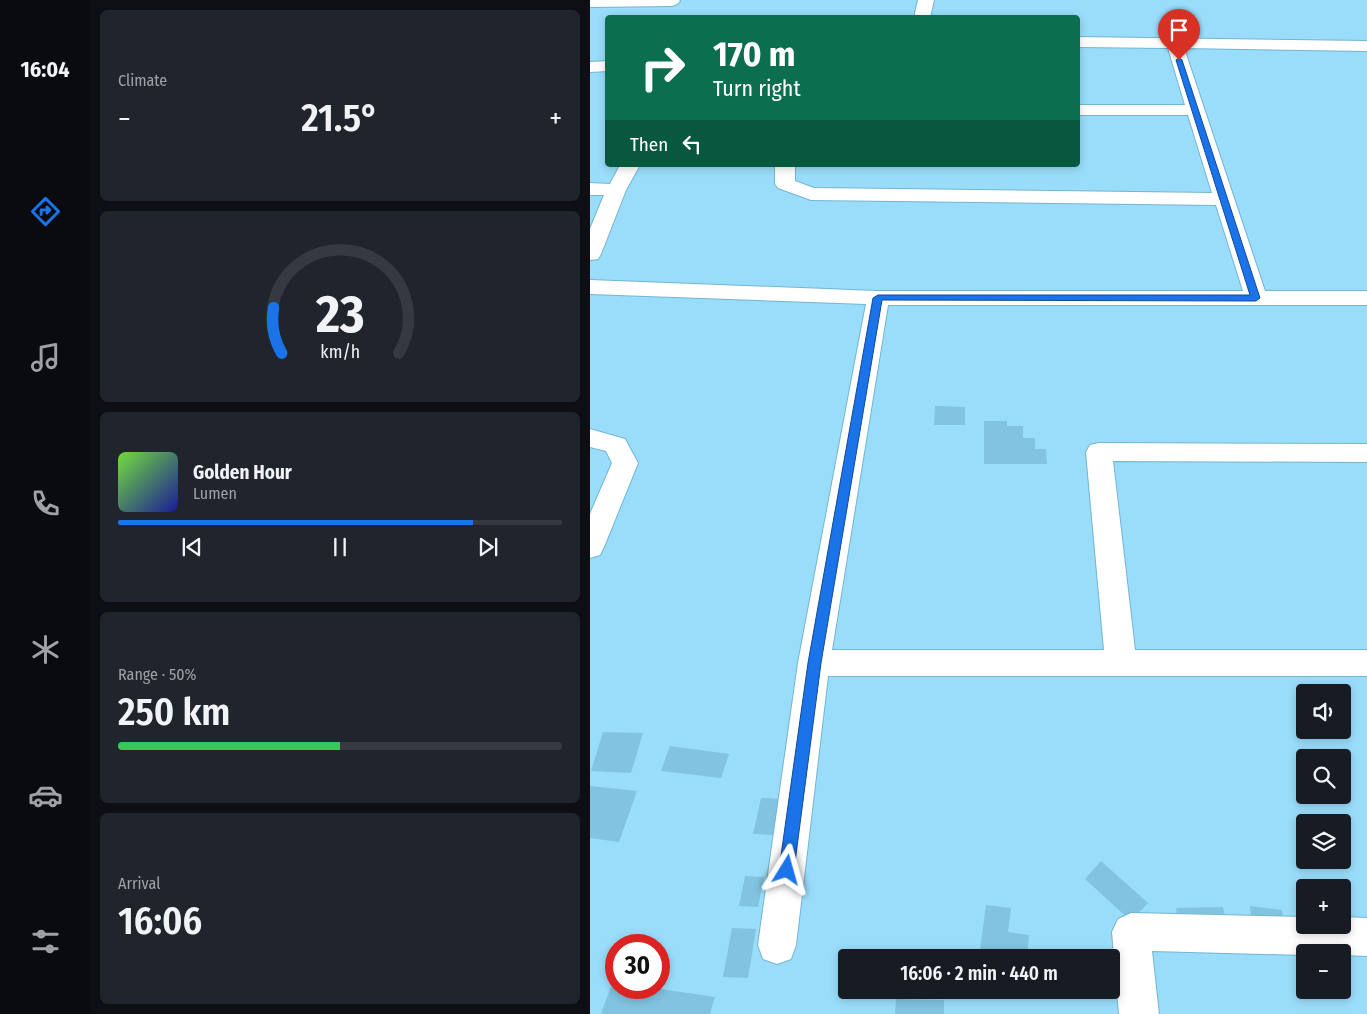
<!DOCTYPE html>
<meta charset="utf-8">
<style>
:root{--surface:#171b24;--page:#20242c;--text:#f1f3f6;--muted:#9ea1a6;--line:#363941;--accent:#1a73e8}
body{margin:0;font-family:"Fira Sans Condensed",sans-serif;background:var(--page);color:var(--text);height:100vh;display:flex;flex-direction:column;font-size:19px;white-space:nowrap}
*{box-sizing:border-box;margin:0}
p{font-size:16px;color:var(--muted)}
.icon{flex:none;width:28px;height:28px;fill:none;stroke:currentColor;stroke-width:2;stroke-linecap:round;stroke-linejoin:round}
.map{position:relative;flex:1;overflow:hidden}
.drawer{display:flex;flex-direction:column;gap:10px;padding:10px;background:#0d0f14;width:500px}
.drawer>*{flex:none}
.top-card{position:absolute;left:15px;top:15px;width:475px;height:152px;border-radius:5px;box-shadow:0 2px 8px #0003;background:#0b6e4f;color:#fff;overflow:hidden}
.buttons{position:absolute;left:706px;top:684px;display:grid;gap:10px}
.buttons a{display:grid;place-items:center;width:55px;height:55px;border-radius:5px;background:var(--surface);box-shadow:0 2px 8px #0003;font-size:25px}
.speed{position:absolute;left:15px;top:934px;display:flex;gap:10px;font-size:25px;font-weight:700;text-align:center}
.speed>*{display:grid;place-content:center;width:65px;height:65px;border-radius:50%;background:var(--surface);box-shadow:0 2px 8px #0003;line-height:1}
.speed .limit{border:8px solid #d22;background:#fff;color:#111}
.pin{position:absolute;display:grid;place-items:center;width:42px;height:42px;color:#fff;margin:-51px -21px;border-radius:50% 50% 50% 0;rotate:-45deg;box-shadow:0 0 5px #0007}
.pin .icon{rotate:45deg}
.me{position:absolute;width:55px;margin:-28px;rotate:8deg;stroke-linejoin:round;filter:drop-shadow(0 0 4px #0008)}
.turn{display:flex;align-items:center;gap:18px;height:105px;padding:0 25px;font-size:22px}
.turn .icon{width:65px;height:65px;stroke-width:2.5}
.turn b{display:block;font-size:35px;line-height:42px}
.then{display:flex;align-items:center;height:48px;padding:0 25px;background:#0003;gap:10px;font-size:19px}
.big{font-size:38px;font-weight:600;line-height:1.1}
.drawer .tile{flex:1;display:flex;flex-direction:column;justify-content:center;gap:8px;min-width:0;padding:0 18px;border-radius:8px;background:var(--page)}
.drawer .dial{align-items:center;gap:0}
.dial svg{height:130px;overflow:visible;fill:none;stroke:var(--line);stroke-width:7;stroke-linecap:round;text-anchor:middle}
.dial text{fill:var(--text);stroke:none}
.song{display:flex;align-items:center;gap:15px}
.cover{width:60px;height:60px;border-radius:8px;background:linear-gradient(135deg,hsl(100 70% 55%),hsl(240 70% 35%))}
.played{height:5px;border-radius:2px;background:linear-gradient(90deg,var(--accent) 80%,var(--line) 80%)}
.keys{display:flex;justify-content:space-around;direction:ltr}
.heat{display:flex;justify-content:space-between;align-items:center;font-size:28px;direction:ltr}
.charge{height:8px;border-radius:4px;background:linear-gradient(90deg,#34c759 50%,var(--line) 0)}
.trip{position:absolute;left:248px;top:949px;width:282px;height:50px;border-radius:5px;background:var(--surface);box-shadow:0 2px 8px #0003;font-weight:600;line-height:50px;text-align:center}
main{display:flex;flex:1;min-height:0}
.menu{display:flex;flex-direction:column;width:90px;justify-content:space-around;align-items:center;background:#090b0e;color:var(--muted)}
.menu .icon{width:35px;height:35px}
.menu .current{color:var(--accent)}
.menu b{font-size:22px;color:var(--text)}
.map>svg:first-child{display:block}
.building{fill:#81c3e0}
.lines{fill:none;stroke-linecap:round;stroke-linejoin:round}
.minor-casing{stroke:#73b5d2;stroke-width:2}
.minor{fill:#fff;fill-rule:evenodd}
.route{fill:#1a73e8;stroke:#114b97}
</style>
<main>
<nav class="menu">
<b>16:04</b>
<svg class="icon current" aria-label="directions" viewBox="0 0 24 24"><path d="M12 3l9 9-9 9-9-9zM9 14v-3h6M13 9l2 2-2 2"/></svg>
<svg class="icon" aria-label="music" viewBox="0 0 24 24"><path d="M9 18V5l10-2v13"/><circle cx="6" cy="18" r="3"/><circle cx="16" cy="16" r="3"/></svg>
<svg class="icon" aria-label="phone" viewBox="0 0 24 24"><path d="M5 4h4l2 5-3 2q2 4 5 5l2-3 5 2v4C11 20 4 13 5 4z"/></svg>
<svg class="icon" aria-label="climate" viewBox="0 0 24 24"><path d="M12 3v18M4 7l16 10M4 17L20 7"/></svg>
<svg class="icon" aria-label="car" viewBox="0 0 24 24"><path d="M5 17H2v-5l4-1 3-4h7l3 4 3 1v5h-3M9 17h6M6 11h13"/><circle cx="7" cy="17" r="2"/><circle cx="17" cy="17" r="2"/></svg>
<svg class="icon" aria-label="filters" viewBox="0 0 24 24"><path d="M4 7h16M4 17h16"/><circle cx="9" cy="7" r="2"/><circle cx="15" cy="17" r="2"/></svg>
</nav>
<section class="drawer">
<div class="tile"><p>Climate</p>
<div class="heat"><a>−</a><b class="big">21.5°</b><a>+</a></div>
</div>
<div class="tile dial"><svg viewBox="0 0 100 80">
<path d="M14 69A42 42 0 1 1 86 69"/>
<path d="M14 69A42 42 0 0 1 9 41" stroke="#1a73e8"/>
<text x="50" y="56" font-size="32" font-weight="700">23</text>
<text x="50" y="72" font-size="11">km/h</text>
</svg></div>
<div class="tile">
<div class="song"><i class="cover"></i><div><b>Golden Hour</b><p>Lumen</p></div></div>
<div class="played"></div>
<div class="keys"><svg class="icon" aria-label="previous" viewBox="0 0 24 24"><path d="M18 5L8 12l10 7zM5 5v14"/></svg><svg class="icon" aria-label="pause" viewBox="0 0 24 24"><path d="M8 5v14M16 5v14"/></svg><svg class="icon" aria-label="next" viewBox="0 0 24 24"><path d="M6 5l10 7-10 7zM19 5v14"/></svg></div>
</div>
<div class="tile"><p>Range · 50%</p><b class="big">250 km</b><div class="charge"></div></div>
<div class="tile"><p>Arrival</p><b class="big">16:06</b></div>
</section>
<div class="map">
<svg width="777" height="1014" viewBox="0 0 777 1014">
<rect width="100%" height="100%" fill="#9addfb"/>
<path class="building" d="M345,406l30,1v18h-31z
M394,421h23v5h16v12h12v11h11l1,15h-63z
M13,732l40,1 -12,40 -40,-2z
M80,746l59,8 -8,24 -60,-7z
M0,786l47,5 -18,51 -29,-4z
M171,798l20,1 -8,36 -20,-1z
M511,861l47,42 -17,18 -46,-42z
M155,876l19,1 -6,30 -19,-1z
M396,905l25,3 -3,24 21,3 -2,23h-48z
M660,906l32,4 2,19 -32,-4z
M633,907l4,18 -49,1 -2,-18z
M142,928l24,1 -8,49 -25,-1z
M23,981l3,1v6h38l61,9 -5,17h-109z
M306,999l48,1v14h-49z"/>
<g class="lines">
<defs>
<path id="minor" d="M0,0h89l1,1 -3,3 -5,2 -82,1z
M328,0h16l-4,18h-16z
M488,37l289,4v10l-183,-3 81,243h102v14h-479l-56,345h272l-18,-198 4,-7 9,-2 268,1v18l-254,-1 22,189h232v26h-539l-32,269 -5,14 -14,5 -14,-5 -5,-14 40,-282 68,-359 -276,-10v-14l288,11h365l-27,-86 -405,-5 -33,-12 -3,-4v-19h20v16l19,7 398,5 -24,-78h-110v-10h107l-17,-57 -90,-1z
M18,61v10l-18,1v-10z
M30,165h20l-14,25 -25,64 -3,5 -8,1v-31l14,-34h-14v-12l20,1z
M0,429l35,10 13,24 -34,84 -4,8 -10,3v-44l22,-51 -6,-12 -16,-4z
M541,913l174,4v8h37v-8l25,1v38l-25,-1v-3h-37v3l-153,-4 7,63h-40l-7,-82 6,-13z"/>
</defs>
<use href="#minor" class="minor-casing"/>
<use href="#minor" class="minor"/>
</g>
<path class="route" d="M589,58l3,2 78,238 -4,3 -374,-1 -61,363 -27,207 -2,5 -5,2 -6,-2 -2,-5 29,-207 65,-365 5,-3h372l-74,-235z"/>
</svg>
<div class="buttons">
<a><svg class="icon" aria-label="sound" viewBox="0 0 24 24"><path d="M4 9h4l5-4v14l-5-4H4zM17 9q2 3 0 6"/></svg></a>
<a><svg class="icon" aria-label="search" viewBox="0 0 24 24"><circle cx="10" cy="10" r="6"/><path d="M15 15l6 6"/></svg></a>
<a><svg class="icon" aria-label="layers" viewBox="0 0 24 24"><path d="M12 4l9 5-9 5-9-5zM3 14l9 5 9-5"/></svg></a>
<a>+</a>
<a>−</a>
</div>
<div class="speed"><div class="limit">30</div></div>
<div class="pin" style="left:589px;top:60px;background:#d93025"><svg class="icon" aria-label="arrive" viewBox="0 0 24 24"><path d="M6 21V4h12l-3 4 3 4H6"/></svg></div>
<svg class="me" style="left:197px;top:870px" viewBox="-20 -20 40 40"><path d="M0-17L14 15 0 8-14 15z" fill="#1a73e8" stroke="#fff" stroke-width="4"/></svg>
<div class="trip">16:06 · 2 min · 440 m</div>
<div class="top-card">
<div class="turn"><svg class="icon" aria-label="right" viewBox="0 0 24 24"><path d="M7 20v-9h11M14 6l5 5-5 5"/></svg><div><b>170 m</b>Turn right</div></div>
<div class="then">Then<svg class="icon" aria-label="left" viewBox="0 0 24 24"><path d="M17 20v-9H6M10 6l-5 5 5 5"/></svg></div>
</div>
</div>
</main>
